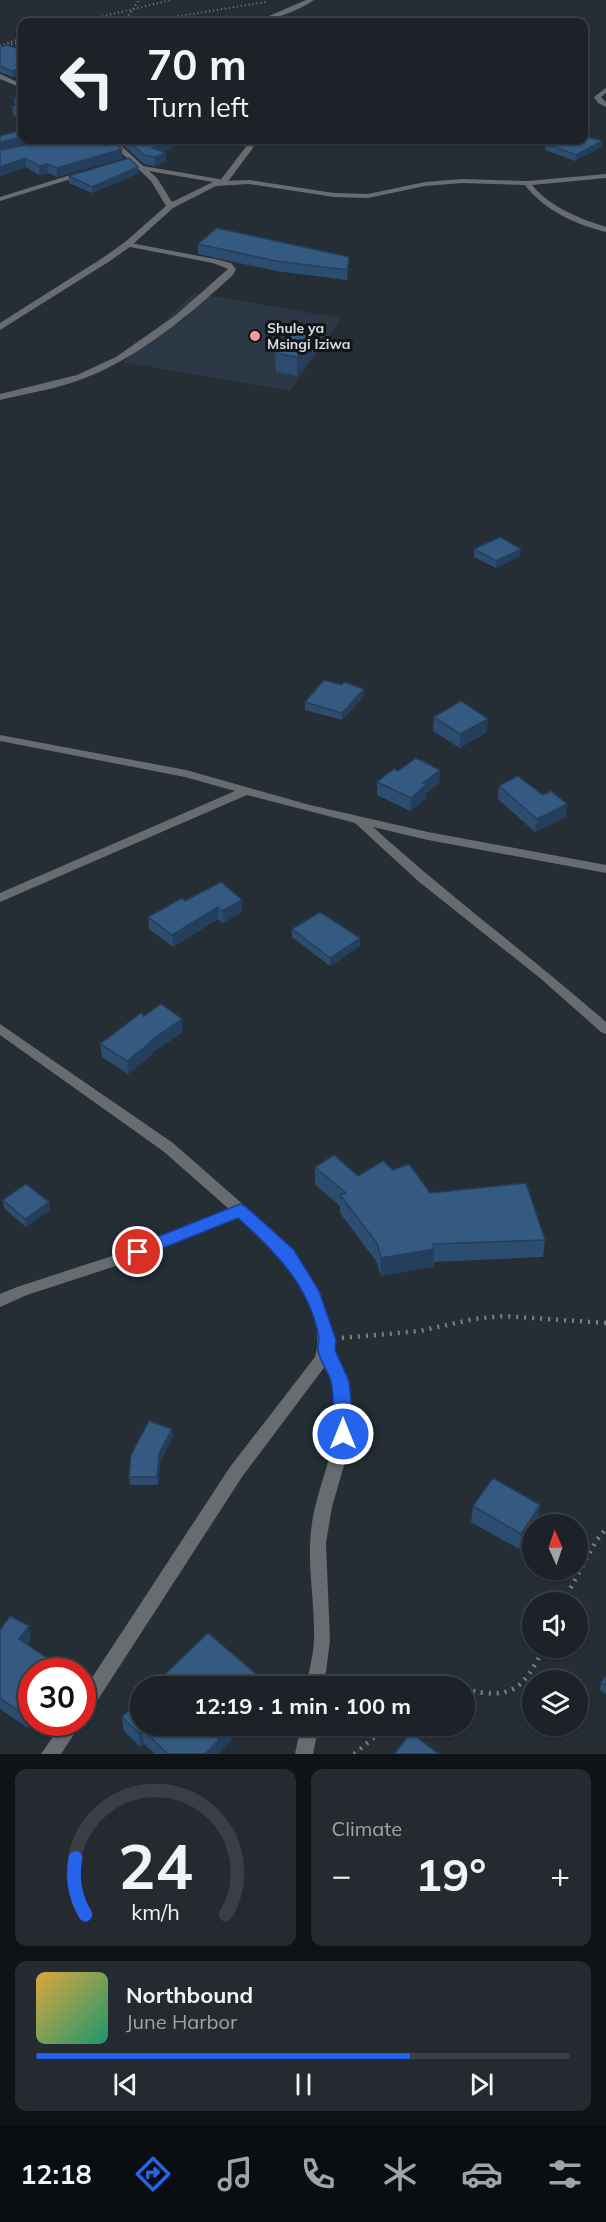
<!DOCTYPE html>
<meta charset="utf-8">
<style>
:root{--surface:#1c2228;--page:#252a30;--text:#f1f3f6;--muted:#a0a4a8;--line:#3a3f45;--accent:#2563eb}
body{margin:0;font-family:Mulish,sans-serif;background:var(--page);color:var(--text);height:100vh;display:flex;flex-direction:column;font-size:22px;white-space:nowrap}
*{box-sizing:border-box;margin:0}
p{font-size:20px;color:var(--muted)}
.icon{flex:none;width:33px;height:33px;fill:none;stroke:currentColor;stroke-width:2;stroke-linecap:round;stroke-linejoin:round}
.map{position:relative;height:1754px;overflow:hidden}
.panel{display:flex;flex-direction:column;gap:15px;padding:15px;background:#0f1316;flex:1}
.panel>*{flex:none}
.hud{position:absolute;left:18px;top:18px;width:570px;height:126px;border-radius:12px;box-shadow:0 2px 4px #0004,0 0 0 2px var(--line);background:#1c2228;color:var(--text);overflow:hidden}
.needle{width:39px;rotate:357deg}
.tools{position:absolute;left:522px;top:1514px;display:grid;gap:12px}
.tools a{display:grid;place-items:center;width:66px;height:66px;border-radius:50%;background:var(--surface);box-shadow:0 2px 4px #0004,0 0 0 2px var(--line);font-size:30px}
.speed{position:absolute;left:18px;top:1658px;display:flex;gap:12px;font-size:30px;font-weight:700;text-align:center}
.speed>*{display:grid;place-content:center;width:78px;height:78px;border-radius:50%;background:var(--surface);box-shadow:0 2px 4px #0004,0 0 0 2px var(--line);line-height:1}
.speed .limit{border:9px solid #d22;background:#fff;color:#111}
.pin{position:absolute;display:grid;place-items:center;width:51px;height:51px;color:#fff;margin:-26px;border:3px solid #fff;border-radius:50%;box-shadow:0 2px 6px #0007}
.me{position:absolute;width:66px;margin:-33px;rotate:0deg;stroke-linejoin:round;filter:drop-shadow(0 0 4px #0008)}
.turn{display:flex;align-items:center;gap:21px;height:126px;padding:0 30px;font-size:27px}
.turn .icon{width:78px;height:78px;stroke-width:2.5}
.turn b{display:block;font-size:42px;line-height:51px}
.big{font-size:45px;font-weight:700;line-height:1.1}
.panel .widget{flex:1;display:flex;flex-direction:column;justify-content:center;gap:9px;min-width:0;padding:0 21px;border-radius:12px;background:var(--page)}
.panel .dial{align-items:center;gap:0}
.dial svg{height:156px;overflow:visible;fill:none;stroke:var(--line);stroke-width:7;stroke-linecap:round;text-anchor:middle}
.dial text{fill:var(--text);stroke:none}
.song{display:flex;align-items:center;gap:18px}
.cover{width:72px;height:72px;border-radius:9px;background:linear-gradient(135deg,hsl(40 70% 55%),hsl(160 70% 35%))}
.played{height:6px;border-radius:3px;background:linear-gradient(90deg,var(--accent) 70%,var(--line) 70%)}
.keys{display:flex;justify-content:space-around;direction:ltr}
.heat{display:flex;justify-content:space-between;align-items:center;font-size:33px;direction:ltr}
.panel .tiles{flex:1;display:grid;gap:15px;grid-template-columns:1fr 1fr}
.widget:last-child{grid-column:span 2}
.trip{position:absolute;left:130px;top:1676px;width:345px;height:60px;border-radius:30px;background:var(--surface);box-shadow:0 2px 4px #0004,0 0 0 2px var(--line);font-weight:700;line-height:60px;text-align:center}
.tabs{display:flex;height:96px;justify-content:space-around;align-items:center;background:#0b0e10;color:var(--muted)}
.tabs .icon{width:42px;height:42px}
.tabs .current{color:var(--accent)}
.tabs b{font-size:27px;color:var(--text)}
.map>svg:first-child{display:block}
.built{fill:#2c3845}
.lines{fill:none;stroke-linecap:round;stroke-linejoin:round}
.path-far1{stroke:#7a8188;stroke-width:2;stroke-dasharray:1 3;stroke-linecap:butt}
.path{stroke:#7a8188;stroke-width:4.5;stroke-dasharray:2 6;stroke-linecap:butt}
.lane{fill:#686c70;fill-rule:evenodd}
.street{fill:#686c70;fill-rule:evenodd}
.wall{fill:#2d4d70}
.shaded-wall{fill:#243f5b}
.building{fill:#345a82;stroke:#243f5b;stroke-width:1.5}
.route{fill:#2563eb;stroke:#184099;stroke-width:1.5}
.poi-dot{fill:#f59c94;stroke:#111518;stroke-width:2}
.labels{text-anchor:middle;stroke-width:6;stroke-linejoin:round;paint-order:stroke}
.far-poi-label{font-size:14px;font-weight:bold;fill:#d8dde3;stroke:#111518;text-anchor:start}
</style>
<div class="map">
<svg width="606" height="1754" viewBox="0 0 606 1754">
<rect width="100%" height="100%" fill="#252d35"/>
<path class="built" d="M194,293l147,25 -51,73 -167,-29z"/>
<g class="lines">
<path class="path-far1" d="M79,22l92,-22
M124,22l15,-22
M142,22l124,-20
M7,45l15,-3
M0,46l22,-8"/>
<path class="path" d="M342,1338l78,-7 54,-12 30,-3 102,7
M563,1602l33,-61 10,-12
M433,1686l17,-2 6,2
M465,1689c46,12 59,0 79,-42
M354,1754l35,-29"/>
<path class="lane" d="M249,140h7l-3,8 -27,36h-6l-1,-2 26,-34z
M125,242l90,17 16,4 5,6 -3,6c-44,40 -92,81 -148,103 -27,11 -57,15 -85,22v-6l77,-19 39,-18 60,-42 52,-46 -15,-6 -88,-17z"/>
<path class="street" d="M306,0h8c-16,11 -49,24 -68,22l23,-6z
M0,74l22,10v4l-22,-9z
M606,88v5l-5,4 5,5v5l-8,-4 -4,-6z
M108,140h7l28,26 76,13 4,2 26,-1 85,13 34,1 57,-12 37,-3 65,2 79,-7v4l-74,7c19,23 47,33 74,42v5c-31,-8 -61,-21 -81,-47l-63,-2 -37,3 -57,12 -34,-1 -85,-13 -33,2 -43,22 -42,38 -21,15 -110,69v-7l104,-66 21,-15 41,-36 -15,-25zM149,171l64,11 -41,20 -15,-24z
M80,172l7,2 -87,27v-4z
M0,735l186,35 124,35 118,27 178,33v8l-178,-33 -55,-13c75,68 156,128 233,195v12l-5,-2 -61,-54 -122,-97 -63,-58 -108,-28 -247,107v-9l235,-102 -50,-14 -185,-36z
M0,1024l173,119 106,93 19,24 22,36 12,34 1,17 15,34 5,39 -4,28 -17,59 -6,36 4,98 -6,45h-18c3,-15 7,-30 8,-45 1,-32 -5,-65 -4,-97 2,-66 45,-108 16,-179l-84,112 -154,238 -6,2v-24l148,-226 85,-110c15,-54 -41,-109 -77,-140l-116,47 -95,31 -27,12v-13l17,-7 95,-31 117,-47 -66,-58 -163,-116z
M63,1722h19l-21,32h-20z
M301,1725h18l-6,29h-18z"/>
</g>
<path class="wall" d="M0,47l22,3v24l-9,3 -13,-5z
M22,96v44l101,18 -66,19 -9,-4 -9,2 -13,-8 -26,9v-40l20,-5 -2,-2 -1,-9h2l-6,-5 -1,-8 3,-1 -1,-8z
M118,140h69l-24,12 2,1 1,8 -11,5 -11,-2z
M602,141l-1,6 -26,14 -30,-11v-7z
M139,173l-47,20 -23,-10v-7z
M198,244l151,23 -2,13 -71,-9 -78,-17z
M314,335v19l-17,22 -21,-4 -1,-19z
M474,549l46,7 -24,12 -22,-11z
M342,685l22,4v7l-22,24 -37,-10v-8z
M434,717l53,15 -27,16 -27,-17z
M440,770l-1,13 -13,10v5l-16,13 -33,-16v-13l21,-11z
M499,786l44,9 24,9 -1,13 -31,15 -37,-33z
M185,901l57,11 -19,11 -5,-4 -45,28 -24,-18 -1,-12z
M292,929l68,17 -30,20 -38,-29z
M144,1016l39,16 -31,21v2l-24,19 -26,-17 -2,-13z
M315,1167l43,9 35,-6 37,23 115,47 -2,17 -109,5 -1,5 -52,9 -5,-15 -36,-48v-7l-25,-21z
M3,1200l46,2 1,8 -24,17 -22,-19z
M173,1436l-13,26 -2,23h-28l-1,-8z
M473,1506l65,14 -19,29 -48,-27z
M0,1630l31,9 -5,5 6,78 -4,6 -28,-19z
M606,1675v19l-6,-4 1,-7z
M122,1717l98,35v2h-65l-11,-10 -4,3 -16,-16z"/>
<path class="shaded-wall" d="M22,68v6l-9,3 -1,-6z
M22,137v3h34l-56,11v-9z
M169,140h18l-34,17 -1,-9z
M602,141l-1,6 -26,14 1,-6z
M122,149l1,9 -66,19v-9z
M165,153l1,8 -11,5v-9z
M25,158l1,9 -26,9v-9z
M47,164l1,9 -9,2v-9z
M138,167l1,6 -47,20v-6z
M349,257v10l-2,13v-10z
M314,335v19l-17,22v-19z
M521,549l-1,7 -24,12v-7z
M364,689v7l-22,24v-7z
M488,719l-1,13 -27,16v-14z
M440,770l-1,13 -13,10v5l-16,13 1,-13 12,-15z
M567,804l-1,13 -31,15 2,-13z
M242,900v12l-19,11 -1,-12z
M218,907v12l-45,28 -1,-12z
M360,938v8l-30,20v-8z
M182,1019l1,13 -31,21v2l-24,19 -1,-13 23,-20z
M49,1202l1,8 -24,17 -1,-8z
M434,1249l-1,18 -52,9v-18z
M172,1429l1,7 -13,26 -2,23 -1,-8 2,-23z
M540,1505l-2,15 -2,4h-4v5l-13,20 2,-15z
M29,1626l2,13 -10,13 -2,-13z
M32,1708v14l-4,6 -3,-13z
M231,1725h15l-26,27v2h-15z
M142,1729l2,15 -4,3 -1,-14z"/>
<path class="building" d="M7,45l15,5v18l-10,3 -12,-5v-19z
M22,96v8l-8,-6z
M22,104v10l-10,-7z
M22,119v5l-5,-4z
M22,130v7l-22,5v-6z
M584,136l18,5 -26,14 -31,-12 8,-3h31z
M49,140h63l10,9 -65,19 -10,-4 -8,2 -14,-8 -25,9v-17z
M127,140h42l-17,8 13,5 -10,4 -11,-2z
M129,158l9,9 -46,20 -23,-11z
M217,228l132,29 -2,13 -71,-9 -78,-17z
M292,332l22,3 -17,22 -22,-4z
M500,537l21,12 -25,12 -22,-12z
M324,680l18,5 2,-3 20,7 -22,24 -37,-11z
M461,701l27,18 -28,15 -26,-17z
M416,758l24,12 -17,13 4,1 -16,14 -34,-16 17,-13 4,2z
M518,776l25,19 8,-4 16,13 -30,15 -38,-33z
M221,882l21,18 -20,11 -4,-4 -46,28 -24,-18 34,-19 3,3z
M320,912l40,26 -30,20 -38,-29z
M161,1004l21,15 -32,22 1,1 -24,19 -27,-17 41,-31 3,3z
M334,1155l24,21 25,-15 10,9 16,-6 21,29 96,-10 19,57 -112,4 1,5 -53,9 -4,-15 -37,-48 6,-2 -31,-26z
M26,1184l23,18 -24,17 -22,-19z
M149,1421l23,8 -13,25 -2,23h-28l2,-22z
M493,1478l47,27 -19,29 -48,-28z
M10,1616l19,10 -10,13 44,30 -1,2h-30v37l-7,7 -25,-17v-68z
M208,1633l61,52 -1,1h-115z
M606,1675v10l-5,-2z
M141,1698v27h90l-13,14 1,1 -14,14h-37l-26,-25 -3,4 -17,-16z
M411,1733l28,21h-45z"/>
<path class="route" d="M240,1204l5,2 49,44 25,41 17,49 -1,10 14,31 4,39 -4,20 -6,2 -6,-2c-5,-10 -2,-44 -6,-59 -3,-10 -11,-20 -13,-30 -1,-4 1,-9 1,-14 -10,-52 -44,-86 -81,-119l-100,40 -6,-2 -3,-4 3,-5z"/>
<circle class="poi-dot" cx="255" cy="336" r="6"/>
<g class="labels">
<g class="far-poi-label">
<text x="267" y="333">Shule ya<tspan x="267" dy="16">Msingi Iziwa</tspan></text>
</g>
</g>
</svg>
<div class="tools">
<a><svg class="needle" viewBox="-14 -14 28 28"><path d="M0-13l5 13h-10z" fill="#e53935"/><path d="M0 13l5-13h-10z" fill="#a0a4a8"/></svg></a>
<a><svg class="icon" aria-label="sound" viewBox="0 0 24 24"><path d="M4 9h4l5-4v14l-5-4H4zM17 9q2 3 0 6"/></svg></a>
<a><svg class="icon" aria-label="layers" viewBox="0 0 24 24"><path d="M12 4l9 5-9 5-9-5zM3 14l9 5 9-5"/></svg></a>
</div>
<div class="speed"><div class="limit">30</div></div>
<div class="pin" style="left:138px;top:1252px;background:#d93025"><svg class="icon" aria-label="arrive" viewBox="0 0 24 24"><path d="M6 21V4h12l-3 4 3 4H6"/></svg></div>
<svg class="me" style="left:343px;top:1434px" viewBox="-20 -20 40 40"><circle r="17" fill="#2563eb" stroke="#fff" stroke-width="3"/><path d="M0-11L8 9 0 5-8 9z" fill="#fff"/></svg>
<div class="trip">12:19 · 1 min · 100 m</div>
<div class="hud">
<div class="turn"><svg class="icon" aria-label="left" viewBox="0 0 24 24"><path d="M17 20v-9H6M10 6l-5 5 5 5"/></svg><div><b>70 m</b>Turn left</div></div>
</div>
</div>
<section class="panel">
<div class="tiles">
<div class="widget dial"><svg viewBox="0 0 100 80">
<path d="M14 69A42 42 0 1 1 86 69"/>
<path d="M14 69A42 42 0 0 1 9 40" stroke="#2563eb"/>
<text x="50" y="56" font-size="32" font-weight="700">24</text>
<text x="50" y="72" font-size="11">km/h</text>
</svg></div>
<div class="widget"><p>Climate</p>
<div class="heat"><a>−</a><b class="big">19°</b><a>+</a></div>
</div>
<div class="widget">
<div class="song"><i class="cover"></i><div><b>Northbound</b><p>June Harbor</p></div></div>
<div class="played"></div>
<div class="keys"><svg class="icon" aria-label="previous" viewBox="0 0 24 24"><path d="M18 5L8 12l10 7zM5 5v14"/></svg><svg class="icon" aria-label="pause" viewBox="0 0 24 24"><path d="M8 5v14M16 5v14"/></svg><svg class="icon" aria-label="next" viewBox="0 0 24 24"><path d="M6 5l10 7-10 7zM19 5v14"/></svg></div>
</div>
</div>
</section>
<nav class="tabs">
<b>12:18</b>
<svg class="icon current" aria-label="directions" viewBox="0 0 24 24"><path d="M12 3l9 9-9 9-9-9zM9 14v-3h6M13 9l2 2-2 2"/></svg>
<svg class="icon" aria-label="music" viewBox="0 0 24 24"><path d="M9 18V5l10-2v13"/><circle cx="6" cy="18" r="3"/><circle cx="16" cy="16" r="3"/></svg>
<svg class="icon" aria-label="phone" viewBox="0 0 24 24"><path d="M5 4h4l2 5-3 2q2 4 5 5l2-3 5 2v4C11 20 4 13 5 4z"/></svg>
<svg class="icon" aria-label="climate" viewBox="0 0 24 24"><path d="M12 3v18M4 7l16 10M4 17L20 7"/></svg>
<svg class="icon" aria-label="car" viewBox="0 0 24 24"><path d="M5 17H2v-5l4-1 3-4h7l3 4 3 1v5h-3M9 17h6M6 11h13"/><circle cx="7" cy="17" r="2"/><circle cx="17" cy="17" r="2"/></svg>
<svg class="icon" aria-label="filters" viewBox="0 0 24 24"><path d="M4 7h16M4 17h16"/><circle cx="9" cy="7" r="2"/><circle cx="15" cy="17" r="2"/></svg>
</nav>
